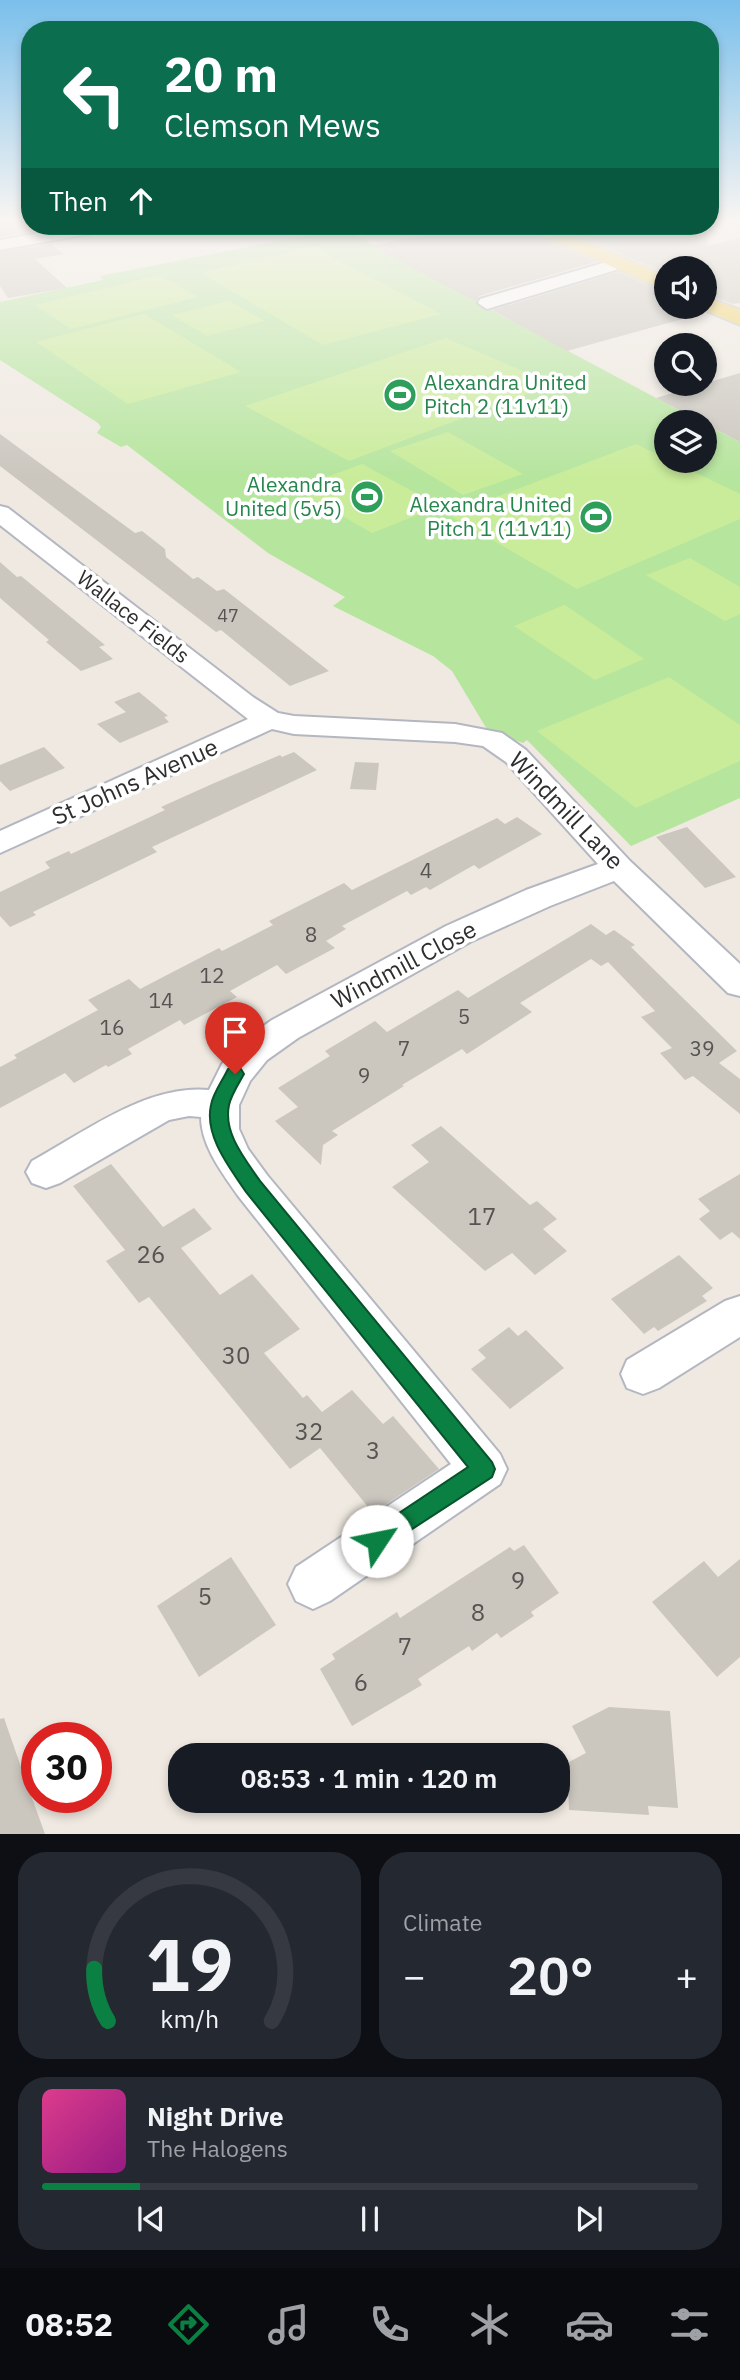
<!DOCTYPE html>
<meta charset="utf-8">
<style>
:root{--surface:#171b24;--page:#242831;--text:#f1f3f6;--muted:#9ea1a6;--line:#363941;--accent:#0b8043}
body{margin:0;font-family:"IBM Plex Sans",sans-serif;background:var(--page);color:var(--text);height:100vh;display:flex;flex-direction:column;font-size:26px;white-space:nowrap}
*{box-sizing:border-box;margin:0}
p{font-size:23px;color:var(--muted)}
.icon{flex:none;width:38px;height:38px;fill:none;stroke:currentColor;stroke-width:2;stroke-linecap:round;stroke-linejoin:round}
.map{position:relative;height:1834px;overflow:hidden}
.drawer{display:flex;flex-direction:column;gap:18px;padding:18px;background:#0d0f14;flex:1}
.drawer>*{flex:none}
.top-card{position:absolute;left:21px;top:21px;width:698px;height:214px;border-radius:28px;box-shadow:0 4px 10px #0003;background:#0b6e4f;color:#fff;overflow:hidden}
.controls{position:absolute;left:654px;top:256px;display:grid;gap:14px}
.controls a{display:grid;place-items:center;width:63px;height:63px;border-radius:50%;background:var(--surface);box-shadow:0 4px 10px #0003;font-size:35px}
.speed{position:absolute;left:21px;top:1722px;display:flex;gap:14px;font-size:35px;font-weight:700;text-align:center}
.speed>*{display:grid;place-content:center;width:91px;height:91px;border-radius:50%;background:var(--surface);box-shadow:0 4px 10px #0003;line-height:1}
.speed .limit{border:10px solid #d22;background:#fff;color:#111}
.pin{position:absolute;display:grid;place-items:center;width:60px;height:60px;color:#fff;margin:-72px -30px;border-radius:50% 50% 50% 0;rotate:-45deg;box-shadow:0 0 7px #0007}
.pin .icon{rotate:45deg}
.me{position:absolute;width:77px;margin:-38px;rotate:56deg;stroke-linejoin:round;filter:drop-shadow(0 0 5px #0008)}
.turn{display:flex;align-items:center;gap:24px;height:147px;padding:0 28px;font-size:32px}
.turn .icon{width:91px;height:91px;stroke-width:2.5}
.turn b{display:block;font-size:49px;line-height:60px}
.then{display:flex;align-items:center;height:66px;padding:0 28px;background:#0003;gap:14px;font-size:26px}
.big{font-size:52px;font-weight:600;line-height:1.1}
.drawer .card{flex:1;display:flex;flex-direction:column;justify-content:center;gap:10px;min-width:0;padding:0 24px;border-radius:28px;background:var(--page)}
.drawer .dial{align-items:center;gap:0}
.dial svg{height:182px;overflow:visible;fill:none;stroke:var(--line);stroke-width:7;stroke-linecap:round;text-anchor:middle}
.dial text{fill:var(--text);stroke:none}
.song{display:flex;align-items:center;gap:21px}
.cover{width:84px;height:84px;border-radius:10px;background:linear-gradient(135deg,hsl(330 70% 55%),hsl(310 70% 35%))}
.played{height:7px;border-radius:4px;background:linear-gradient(90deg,var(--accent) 15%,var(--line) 15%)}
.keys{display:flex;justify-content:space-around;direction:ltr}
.heat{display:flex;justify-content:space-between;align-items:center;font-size:38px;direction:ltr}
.drawer .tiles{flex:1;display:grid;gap:18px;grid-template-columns:1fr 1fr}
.card:last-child{grid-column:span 2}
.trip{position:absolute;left:168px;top:1743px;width:402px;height:70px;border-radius:28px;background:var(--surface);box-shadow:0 4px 10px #0003;font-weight:600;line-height:70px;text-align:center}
.tab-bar{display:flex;height:112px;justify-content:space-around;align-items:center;background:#090b0e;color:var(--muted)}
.tab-bar .icon{width:49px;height:49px}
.tab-bar .selected{color:var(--accent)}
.tab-bar b{font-size:32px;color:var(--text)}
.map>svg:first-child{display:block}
.green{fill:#b6e59e}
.pitch{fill:#c9ec9a}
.building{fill:#cbc7bf}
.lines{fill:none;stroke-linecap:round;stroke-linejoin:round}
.minor-casing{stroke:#b4b7c1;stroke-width:4}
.major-casing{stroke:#c9c9c9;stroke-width:4}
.minor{fill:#fff;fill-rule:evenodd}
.major{fill:#f2d163;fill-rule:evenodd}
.route{fill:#0b8043;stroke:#07532c;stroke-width:2}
.labels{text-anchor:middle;stroke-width:7;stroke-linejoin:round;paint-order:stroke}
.far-number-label{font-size:18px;fill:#555452}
.far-leisure-label{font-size:21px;fill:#27864d;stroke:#fff;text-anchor:end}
.far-street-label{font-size:21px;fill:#2e2e2e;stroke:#fff}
.number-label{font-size:21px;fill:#555452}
.street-label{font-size:24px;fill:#2e2e2e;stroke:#fff}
.near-number-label{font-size:24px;fill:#555452}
</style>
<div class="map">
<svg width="740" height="1834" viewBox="0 0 740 1834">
<rect width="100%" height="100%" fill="#efe9e1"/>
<path class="green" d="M340,229l7,1 122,68 232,124h-34v38h38v-36l35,18v356l-109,48 -104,-106 -4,3 -35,-12 -36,-60 -19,-15 -100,-50 12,-9 -77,-44 -141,-108 -6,2 -24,-14 4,-6 -3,-4 -98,-63v-58l103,-22 -3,-4z"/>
<path class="pitch" d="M312,247h1l128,67 -118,31 -122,-72z
M159,275l39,22 -127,32 -36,-24z
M229,301l36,20 -58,15 -35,-21z
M144,314l97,58 -113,32 -92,-62z
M446,338l107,46 -204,77 -104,-55z
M448,432l75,42 -60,21 -73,-44z
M636,444l104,50v25l-163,70 -128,-74z
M362,464l78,42 -68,27 -77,-44z
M690,558l50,29v27l-15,7 -79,-46z
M564,605h1l79,54 -49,21 -81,-54z
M669,677l71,48v36l-104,47 -99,-77z"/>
<path class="building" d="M0,220h21l14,11 -35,6z
M464,226h59l5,6 68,30 -117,34 -3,6 -104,-56z
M557,226h149l2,20 32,-8v65l-7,1 -28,-10v-26h-38v6z
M51,244l13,10 -29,5 32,29 -59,10 -8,-12v-34z
M618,272l49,21v13h28l9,7 -137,38 -75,-41z
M740,373v69l-84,-44z
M0,434l135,99 7,-2 23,18 1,8 27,22 5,-2 19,14 7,-2 105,82 -39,15 -69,-56 -5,2 -216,-166z
M0,562l17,15 4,-1 84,69 -6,2 14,12 -32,12 -35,-29 3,-2 -49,-42z
M139,692l29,24 -4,1 5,5 -49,21 -23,-19 29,-12 -12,-10z
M44,747l21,21 -55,23 -10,-10v-16z
M294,752l23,18 -165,77 5,5 -124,60 3,3 -26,12 -10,-11v-24l50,-24 -5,-6 24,-11 2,3 94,-44 -4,-3 51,-23 68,-29 2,2z
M355,762l24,1 -3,27 -26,-1z
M517,817l25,17 -63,35 -5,-4 -44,25 -4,-3 -15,8 -4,-4 -65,35 4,3 -20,12 9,7 -49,26 -9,-9 -47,26 7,6 -53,28 -4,-5 -52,29 4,5 -24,13 -2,-2 -32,18 -9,-10 -65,35v-41l17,-9 -3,-3 84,-45 -10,-10 41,-21 11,10 79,-41 3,3 51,-26 -4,-4 75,-38 8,7 145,-72 8,6z
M687,827l49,50 -31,11 -49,-51z
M591,924l15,11 8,-5 21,15 -4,2 106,104 -18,12 21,16v35l-47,-38 -8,4 -25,-27 12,-5 -31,-31 14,-6 -47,-49 -7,4 -10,-7 -71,44 12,9 -65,42 -5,-5 -60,36 2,1 -72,45 6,4 -15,10 -2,20 -46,-44 23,-14 -20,-19 52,-32 -5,-5 50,-30 12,11 71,-42 10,8z
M441,1126l89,79 7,-4 20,18 -14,10 24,22 -32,24 -23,-22 -27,18 -93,-84 37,-25 -18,-17z
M111,1164l52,63 31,-19 18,21 -31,19 39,47 32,-21 48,55 -36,24 39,45 4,-3 15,17 30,-22 31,34 10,-8 46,53 -66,44 -53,-65 -30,21 -141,-172 -10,6 -33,-42 19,-11 -52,-64z
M740,1174v65l-8,-7 -12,8 -21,-21 11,-8 -12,-12z
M679,1255l34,33 -11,8 5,5 -49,30 -4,-4 -10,7 -33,-35z
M509,1327l9,9 8,-6 38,38 -54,41 -39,-40 15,-11 -8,-8z
M524,1545l35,48 -28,19 3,4 -33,22 -4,-5 -25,18 -3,-5 -51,33 4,6 -70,41 -32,-57 15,-10 -3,-5 65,-42 3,6 110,-71 4,4z
M231,1557l45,68 -77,52 -42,-71z
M740,1559v98l-23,20 -65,-75 52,-41 14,16z
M609,1707l61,4 8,97 -30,-2 1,9 -80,-5 -2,-47 19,-10 -14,-27z
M4,1718l24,69 17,47h-45v-115z"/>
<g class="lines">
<defs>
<path id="minor" d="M80,226h34l-8,5 -106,19v-10z
M610,261l9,5 -3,4 -129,39 -9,-6 2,-4z
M0,506l8,2 245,189 25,16 16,3 161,8 47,9 24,17 104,111 110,103v32l-12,-3 -114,-112 -64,25 -80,36 -172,96 -31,22 -17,21 -11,24v24l9,20 19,26 233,279 7,15 -7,15 -170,117 -17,8 -17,-8 -8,-17 8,-17 155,-103 -212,-267c-16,-23 -38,-51 -38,-80l-12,-1 -20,4 -109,63 -14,5 -14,-5 -6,-11 6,-11c53,-29 115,-77 177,-71l13,-26 19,-22 31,-22 174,-94 80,-36 72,-26 -92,-102 -23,-16 -28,-4 -161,-8 -22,-5 -272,124v-22l248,-112 -248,-194z
M740,1296v41l-81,51 -16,6 -16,-6 -6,-14 6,-14 98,-59z"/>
<path id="major" d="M526,226h25l116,51v14l-138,-61z
M705,296l35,14v15l-43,-18 8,-1z"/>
</defs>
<use href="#minor" class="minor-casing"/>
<use href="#major" class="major-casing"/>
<use href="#minor" class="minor"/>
<use href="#major" class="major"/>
</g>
<linearGradient id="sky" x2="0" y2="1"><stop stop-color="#7abfeb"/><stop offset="0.46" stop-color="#f8f5f2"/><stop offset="1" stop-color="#f8f5f2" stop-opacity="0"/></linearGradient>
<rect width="740" height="477" fill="url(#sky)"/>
<path class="route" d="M235,1067l6,2 3,5c-5,9 -13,21 -15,31 -6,28 16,54 31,76l232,281 3,7 -3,8 -115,75 -8,-3 -3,-8 3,-8 99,-66 -222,-275c-16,-24 -42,-56 -35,-87 2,-12 12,-25 17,-36z"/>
<defs>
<symbol id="stadium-disc" viewBox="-11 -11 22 22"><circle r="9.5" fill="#2e9e5b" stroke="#fff"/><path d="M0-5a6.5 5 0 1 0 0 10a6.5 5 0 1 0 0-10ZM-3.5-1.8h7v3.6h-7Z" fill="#fff"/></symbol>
</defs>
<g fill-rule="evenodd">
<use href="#stadium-disc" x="381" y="376" width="38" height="38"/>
<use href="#stadium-disc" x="348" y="478" width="38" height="38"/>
<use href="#stadium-disc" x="577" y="498" width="38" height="38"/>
</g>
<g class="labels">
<g class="far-number-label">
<text x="228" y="622">47</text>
</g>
<g class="far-leisure-label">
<text x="424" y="390" text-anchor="start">Alexandra United<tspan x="424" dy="24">Pitch 2 (11v11)</tspan></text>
<text x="342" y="492">Alexandra<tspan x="342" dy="24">United (5v5)</tspan></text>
<text x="572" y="512">Alexandra United<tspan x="572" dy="24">Pitch 1 (11v11)</tspan></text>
</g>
<g class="far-street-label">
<text transform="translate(133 617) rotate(38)" y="7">Wallace Fields</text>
</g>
<g class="number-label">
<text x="426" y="878">4</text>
<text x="311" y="942">8</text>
<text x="212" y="983">12</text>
<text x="161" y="1008">14</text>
<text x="464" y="1024">5</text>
<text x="112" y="1035">16</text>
<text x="404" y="1056">7</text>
<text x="702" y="1056">39</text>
<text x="364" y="1083">9</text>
</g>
<g class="street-label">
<text transform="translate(135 782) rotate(-24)" y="8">St Johns Avenue</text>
<text transform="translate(566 811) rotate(46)" y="8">Windmill Lane</text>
<text transform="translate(404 965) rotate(-28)" y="8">Windmill Close</text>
</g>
<g class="near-number-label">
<text x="482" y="1225">17</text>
<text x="151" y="1263">26</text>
<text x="236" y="1364">30</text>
<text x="309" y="1440">32</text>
<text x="373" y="1459">3</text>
<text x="518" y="1589">9</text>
<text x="205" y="1605">5</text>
<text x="478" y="1621">8</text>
<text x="405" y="1655">7</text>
<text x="361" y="1691">6</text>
</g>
</g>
</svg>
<div class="controls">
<a><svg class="icon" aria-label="sound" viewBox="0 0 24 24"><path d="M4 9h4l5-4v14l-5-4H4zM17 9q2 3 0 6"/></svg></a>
<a><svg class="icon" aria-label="search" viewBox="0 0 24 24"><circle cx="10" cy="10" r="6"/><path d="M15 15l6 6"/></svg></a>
<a><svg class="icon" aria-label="layers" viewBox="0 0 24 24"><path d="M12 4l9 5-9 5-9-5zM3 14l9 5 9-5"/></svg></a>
</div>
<div class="speed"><div class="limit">30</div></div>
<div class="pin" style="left:235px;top:1074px;background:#d93025"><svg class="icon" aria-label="arrive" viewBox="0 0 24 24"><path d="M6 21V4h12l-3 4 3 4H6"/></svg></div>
<svg class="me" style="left:377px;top:1541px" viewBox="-20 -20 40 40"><circle r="19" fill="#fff"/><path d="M0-13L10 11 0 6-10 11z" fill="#0b8043"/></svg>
<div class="trip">08:53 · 1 min · 120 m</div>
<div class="top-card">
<div class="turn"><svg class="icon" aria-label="left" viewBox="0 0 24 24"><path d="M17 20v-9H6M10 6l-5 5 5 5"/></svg><div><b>20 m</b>Clemson Mews</div></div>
<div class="then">Then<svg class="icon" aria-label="ahead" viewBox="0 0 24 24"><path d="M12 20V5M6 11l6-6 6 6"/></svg></div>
</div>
</div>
<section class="drawer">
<div class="tiles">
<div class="card dial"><svg viewBox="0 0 100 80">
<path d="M14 69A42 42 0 1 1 86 69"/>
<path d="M14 69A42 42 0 0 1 8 46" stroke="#0b8043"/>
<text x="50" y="56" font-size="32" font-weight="700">19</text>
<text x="50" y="72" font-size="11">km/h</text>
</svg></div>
<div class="card"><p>Climate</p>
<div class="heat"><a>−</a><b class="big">20°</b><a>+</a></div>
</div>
<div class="card">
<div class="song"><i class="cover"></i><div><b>Night Drive</b><p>The Halogens</p></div></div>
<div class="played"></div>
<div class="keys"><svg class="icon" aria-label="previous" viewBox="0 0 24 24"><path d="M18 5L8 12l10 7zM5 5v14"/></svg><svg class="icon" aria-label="pause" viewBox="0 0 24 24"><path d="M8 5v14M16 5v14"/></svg><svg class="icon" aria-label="next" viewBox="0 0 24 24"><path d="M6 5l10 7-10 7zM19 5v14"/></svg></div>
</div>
</div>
</section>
<nav class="tab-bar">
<b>08:52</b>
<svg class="icon selected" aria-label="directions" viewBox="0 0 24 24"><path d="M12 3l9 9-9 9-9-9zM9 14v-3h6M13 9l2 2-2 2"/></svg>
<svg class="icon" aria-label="music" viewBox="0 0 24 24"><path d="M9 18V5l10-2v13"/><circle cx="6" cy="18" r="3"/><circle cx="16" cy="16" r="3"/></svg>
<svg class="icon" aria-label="phone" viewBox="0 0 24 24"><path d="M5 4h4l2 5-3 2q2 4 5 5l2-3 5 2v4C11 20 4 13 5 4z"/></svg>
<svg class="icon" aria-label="climate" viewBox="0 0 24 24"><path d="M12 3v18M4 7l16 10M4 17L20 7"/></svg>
<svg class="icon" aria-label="car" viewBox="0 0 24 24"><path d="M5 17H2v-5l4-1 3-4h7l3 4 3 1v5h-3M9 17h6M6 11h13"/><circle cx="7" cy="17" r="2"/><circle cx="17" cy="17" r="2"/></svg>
<svg class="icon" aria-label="filters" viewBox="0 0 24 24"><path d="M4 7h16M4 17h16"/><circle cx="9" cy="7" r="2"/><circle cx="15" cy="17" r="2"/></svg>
</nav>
